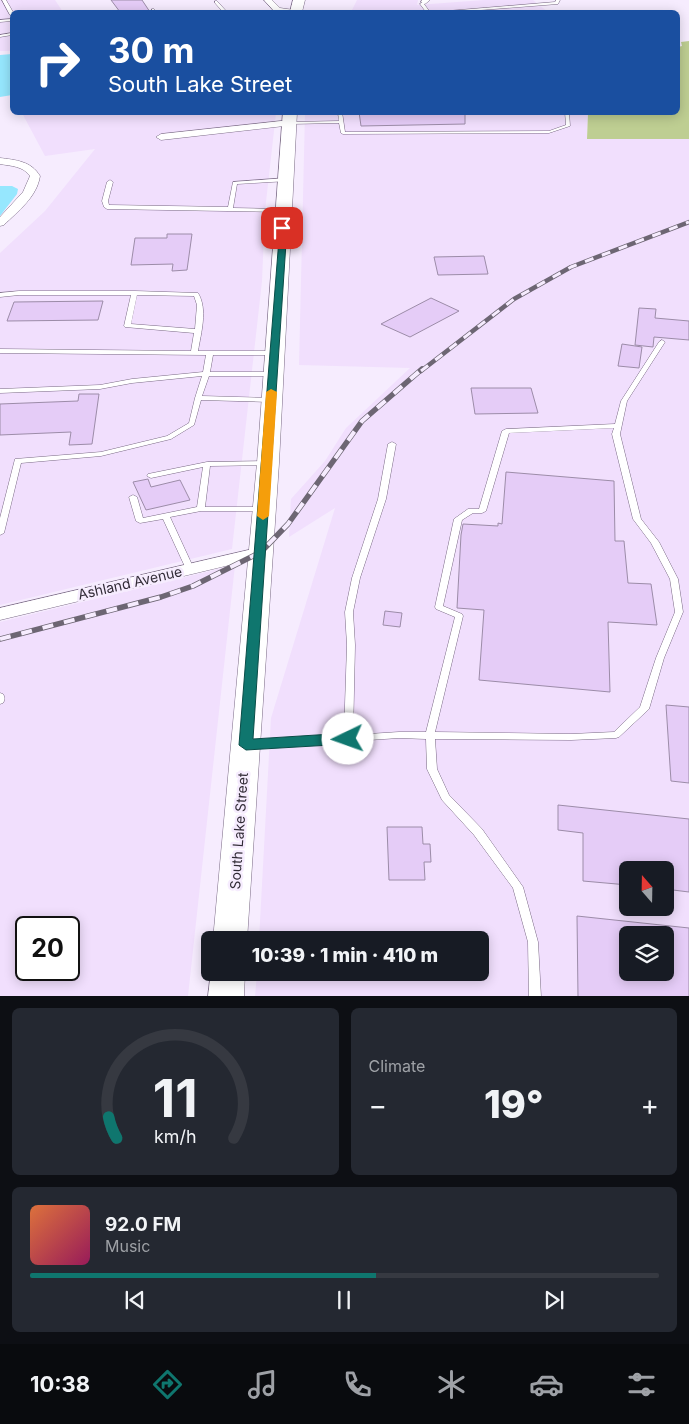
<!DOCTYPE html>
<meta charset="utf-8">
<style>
:root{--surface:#171b24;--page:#242831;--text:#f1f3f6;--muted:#9ea1a6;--line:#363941;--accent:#0f766e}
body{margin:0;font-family:Inter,sans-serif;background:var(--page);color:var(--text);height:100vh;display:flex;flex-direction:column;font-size:19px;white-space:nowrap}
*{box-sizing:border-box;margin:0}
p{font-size:16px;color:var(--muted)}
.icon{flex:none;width:28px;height:28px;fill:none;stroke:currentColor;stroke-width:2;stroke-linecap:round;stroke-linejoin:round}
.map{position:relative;height:996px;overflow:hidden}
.drawer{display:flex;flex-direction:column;gap:12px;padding:12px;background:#0d0f14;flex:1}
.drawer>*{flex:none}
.hud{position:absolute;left:10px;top:10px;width:670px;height:105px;border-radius:8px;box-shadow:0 2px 12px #0003;background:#1a4fa0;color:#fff;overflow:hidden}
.needle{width:32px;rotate:340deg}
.buttons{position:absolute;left:619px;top:861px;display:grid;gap:10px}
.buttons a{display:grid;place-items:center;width:55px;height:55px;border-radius:8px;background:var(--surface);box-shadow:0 2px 12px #0003;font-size:25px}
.speed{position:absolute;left:15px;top:916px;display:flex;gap:10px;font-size:25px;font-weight:700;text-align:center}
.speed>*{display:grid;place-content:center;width:65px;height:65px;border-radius:50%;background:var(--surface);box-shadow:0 2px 12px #0003;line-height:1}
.speed .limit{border:2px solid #111;border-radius:8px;background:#fff;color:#111}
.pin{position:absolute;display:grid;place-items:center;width:42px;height:42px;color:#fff;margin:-21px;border-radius:10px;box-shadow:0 2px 8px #0006}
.me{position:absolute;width:55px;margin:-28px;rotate:267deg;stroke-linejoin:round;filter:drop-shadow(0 0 4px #0008)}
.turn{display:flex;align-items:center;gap:18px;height:105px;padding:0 15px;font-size:22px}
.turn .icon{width:65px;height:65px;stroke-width:2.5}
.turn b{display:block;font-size:35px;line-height:42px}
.big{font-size:38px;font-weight:800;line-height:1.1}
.drawer .tile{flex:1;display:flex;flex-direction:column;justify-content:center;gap:8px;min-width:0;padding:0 18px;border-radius:8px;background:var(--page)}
.drawer .dial{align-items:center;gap:0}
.dial svg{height:130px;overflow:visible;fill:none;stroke:var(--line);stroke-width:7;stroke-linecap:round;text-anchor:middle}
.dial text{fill:var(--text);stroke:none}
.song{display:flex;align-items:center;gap:15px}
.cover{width:60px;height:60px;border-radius:8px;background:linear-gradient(135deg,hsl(20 70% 55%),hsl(330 70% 35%))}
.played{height:5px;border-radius:2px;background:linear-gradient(90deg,var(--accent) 55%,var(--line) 55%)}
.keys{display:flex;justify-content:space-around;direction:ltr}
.heat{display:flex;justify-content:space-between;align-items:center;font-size:28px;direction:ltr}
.drawer .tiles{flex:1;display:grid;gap:12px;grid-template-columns:1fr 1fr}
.tile:last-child{grid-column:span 2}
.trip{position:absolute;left:201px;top:931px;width:288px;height:50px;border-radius:8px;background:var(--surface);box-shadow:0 2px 12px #0003;font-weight:800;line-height:50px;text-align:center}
.tabs{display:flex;height:80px;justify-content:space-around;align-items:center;background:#090b0e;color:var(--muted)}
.tabs .icon{width:35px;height:35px}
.tabs .on{color:var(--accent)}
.tabs b{font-size:22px;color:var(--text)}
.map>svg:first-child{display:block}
.built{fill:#f1dffd;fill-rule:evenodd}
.green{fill:#bece92}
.water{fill:#96e7fe}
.building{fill:#e5ccf7;stroke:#9c8ca8;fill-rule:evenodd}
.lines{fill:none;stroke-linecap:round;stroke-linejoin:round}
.lane-casing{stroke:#7a6a85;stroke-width:1}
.street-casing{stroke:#7a6a85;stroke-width:1}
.primary-casing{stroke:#7a6a85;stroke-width:1}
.lane{fill:#fff;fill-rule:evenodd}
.street{fill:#fff;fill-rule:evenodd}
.primary{fill:#fff;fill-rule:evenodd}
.rail-far1-casing{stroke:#6d6673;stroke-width:4.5}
.rail-casing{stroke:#6d6673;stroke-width:5.5}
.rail-far1{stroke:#f6ecfe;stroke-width:3;stroke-dasharray:9;stroke-linecap:butt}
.rail{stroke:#f6ecfe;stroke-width:4;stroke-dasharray:11;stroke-linecap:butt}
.route{fill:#0f766e;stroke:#0a4d48}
.slow{fill:#f59e0b}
.labels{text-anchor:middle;stroke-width:5;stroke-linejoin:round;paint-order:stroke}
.street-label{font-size:14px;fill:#312b36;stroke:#f6ecfe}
</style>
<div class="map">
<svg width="689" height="997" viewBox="0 0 689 997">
<rect width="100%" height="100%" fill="#f6ecfe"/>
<path class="built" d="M0,0h55l8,12h-51v39h-12z
M357,0h61l-1,5 67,-5h49l15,12h-229l33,-2z
M22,113h254l-11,98 -3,70 -30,268 -232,56v-352l45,-42 50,-62 -50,7z
M305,113h283l-1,25h102v858l-434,1 2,-24 223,-1v-32h-221l12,-222 64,-210 -46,29 2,-38 34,-38 21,-33 64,-60 -111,-3zM628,870h37v38h-37zM628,935h37v37h-37z
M235,565l-47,431h-188v-374zM26,928h43v42h-43z"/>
<path class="green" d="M689,41v98h-102l1,-26 90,-1v-65l4,-1 -1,-4z"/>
<path class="water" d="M12,54v41l-12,2v-42z
M0,186h12l6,3 -1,5 -17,22z"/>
<path class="building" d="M111,0h31l8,12h-30z
M359,112h106v12l-104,2z
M167,234h25l-5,36 -15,1 1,-7 -42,1 4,-27h32z
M484,256l4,18 -50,1 -4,-18z
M431,298l28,13 -49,26 -29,-13z
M103,301l-5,19 -91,1 7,-19z
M639,308l17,1 -1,9 34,3v19l-35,-3 -1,10 -18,-2z
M622,344l20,3 -3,21 -21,-2z
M471,388h60l7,25 -63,1z
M79,394h20l-7,50 -23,1 2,-13 -71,3v-31l78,-3z
M506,472l108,9 1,60h9l4,42 23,1 6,41 -49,-3 2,70 -131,-12 5,-70 -27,-2 4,-73 2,-11 35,2v-3l4,1z
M148,479l3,8 29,-7 10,20 -44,10 -13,-28z
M385,611l17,2 -2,14 -17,-2z
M666,705l23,2v76l-18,-2z
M558,805l131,14v73l-24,-3v-19h-37v15l-45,-4v-48l-25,-3z
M387,827h35l1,17h7l1,18h-7l1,18h-36z
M577,916l112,12v69h-111zM628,935h37v37h-37z"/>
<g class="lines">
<defs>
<path id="lane" d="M2,0h4l7,12 -1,4 -2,-1z
M556,0h4l-2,4 -103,8h-10l2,-1 108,-9z
M215,1h2l10,11h-4l-8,-9z
M424,1l3,1 -3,2 6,8h-4l-6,-8z
M152,9h2l2,3h-4z
M12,19v2l-12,1v-2z
M12,33v2l-12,2v-2z
M338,112h4l3,20 204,-1 17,-6 -1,-13h4l1,14 -21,7 -206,1 -2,-1 -2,-10 -49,1 -2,-1 2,-1 49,-1z
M286,178l3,2 -1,1 -51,3 -4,24 53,1 1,1 -3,2 -177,-3 -3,-2 -2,-6 5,-19 3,-2 3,2 -5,19 1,4 119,2 5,-25z
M19,291h116l63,2c10,16 3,40 0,58h76l3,2 -3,2h-61l-3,17h62l3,2 -3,2h-63l-7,20 69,2 3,2 -3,2 -70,-2 -7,25 -23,14 -70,17 -80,7 -17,70 -4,2v-17l15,-59 86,-7 66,-16 22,-13 6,-25 7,-22 -70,7 -32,6 -100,4v-4l100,-4 32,-6 71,-7 3,-17 -206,-2v-4l191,2 3,-18 -69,-6 -1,-1 7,-31h-112l-19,2v-4zM137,295l57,1 3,9 -2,24 -64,-5z
M662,340l3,2 -38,59 -7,33 21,85 18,23 19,37 5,33 -19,46 -15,51 -30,28 -3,1 -45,2 -136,-1 2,30 12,26 33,34 41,58 15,55 3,55h-12l-1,-55 -15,-54 -39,-53 -32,-35 -15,-31 -1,-30 -27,-1 -149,10 -3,-1 -2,-2 2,-2 3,-1 94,-7 3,-90 -2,-33 7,-34 26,-79 10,-55 4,-2 4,2 -10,55 -26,79 -7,34 2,33 -2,90 46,-3h27l29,-115 -19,-8 -1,-2 19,-88 14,-10h11l23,-78 4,-2 109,-5 6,-23 38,-59zM614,428l-2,6 21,85 18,24 19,36 5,33 -19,46 -16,49 -26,25 -43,2 -136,-2 28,-116 -1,-2 -19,-8 19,-86 11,-7h9l4,-2 23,-78z
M266,461h3l1,2 -1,2 -59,1 -5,41h59l1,2 -1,2h-63l-31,6 24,52 -1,2h-6l-1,-2 -23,-50 -23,4 -4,-2 -7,-24 4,-2 4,2 6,21 54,-11 6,-40 -52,11 -4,-2 1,-2 59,-12z
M0,693l3,1c2,3 2,6 0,9l-3,1z"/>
<path id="street" d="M264,0h8l8,8 21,3 -26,1z
M422,0h8l-5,4 -4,-2z
M290,120l3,1v4l-132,15 -5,-3 5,-3z
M0,158c16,2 31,3 40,18 -3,21 -22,35 -36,49l-4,1v-9l23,-25 7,-16c-7,-10 -19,-10 -30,-12z
M261,547l6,1 2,4 -2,4 -267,64v-12z"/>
<path id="primary" d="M293,0h12l-3,12h-12z
M283,112h14l-18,351 -32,477h-34l44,-477z
M211,972h34l-1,25h-36z"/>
</defs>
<use href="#lane" class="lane-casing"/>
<use href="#street" class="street-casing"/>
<use href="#primary" class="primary-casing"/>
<use href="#lane" class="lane"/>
<use href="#street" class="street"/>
<use href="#primary" class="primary"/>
<defs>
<path id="rail-far1" d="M421,371l93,-72 57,-32 118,-45"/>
<path id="rail" d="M0,639l161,-42 32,-11 68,-34 27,-28 74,-103 60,-52"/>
</defs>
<use href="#rail-far1" class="rail-far1-casing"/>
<use href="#rail" class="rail-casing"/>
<use href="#rail-far1" class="rail-far1"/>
<use href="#rail" class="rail"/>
</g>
<path class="route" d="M280,226l7,2 -34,511 95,-6 7,6 -7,5 -102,6 -7,-5z"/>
<path class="slow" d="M271,389l6,3 -8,124 -6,4 -6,-4 9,-124z"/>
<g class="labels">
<g class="street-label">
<text transform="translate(130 583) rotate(-13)" y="5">Ashland Avenue</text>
<text transform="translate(239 831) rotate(-86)" y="5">South Lake Street</text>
</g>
</g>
</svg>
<div class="buttons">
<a><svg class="needle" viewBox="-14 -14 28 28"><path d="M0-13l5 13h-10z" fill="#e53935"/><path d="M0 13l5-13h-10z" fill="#9ea1a6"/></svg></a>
<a><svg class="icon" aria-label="layers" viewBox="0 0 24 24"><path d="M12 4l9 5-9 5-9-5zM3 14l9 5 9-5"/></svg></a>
</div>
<div class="speed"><div class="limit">20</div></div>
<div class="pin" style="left:282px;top:228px;background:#d93025"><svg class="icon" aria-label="arrive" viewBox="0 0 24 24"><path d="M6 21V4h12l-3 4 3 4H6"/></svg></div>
<svg class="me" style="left:348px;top:739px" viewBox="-20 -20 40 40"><circle r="19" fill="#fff"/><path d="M0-13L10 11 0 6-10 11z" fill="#0f766e"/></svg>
<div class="trip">10:39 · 1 min · 410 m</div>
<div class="hud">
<div class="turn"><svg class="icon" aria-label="right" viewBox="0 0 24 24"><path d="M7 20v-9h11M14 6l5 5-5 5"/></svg><div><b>30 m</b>South Lake Street</div></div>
</div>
</div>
<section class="drawer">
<div class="tiles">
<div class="tile dial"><svg viewBox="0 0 100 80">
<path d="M14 69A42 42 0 1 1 86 69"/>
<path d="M14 69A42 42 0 0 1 9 56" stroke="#0f766e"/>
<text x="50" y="56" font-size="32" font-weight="700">11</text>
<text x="50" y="72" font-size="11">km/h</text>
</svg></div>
<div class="tile"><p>Climate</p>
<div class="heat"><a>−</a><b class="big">19°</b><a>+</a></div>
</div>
<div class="tile">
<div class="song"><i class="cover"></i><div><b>92.0 FM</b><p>Music</p></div></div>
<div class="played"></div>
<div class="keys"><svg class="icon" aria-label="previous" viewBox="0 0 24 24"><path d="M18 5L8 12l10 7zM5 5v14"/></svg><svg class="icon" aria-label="pause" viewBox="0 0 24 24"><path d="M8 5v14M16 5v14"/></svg><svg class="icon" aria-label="next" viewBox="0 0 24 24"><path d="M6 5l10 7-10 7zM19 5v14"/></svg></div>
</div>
</div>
</section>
<nav class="tabs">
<b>10:38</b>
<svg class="icon on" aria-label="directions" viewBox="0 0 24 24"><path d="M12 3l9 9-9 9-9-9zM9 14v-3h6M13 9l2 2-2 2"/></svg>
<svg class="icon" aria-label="music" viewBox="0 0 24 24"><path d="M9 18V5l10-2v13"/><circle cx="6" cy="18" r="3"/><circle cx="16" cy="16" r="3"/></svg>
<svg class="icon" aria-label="phone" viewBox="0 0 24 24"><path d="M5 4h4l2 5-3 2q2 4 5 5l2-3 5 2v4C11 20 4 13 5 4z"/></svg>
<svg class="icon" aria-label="climate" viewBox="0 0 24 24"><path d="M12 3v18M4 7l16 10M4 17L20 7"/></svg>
<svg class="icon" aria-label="car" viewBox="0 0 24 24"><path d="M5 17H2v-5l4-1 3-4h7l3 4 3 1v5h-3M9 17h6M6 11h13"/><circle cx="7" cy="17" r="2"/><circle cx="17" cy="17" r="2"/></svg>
<svg class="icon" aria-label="filters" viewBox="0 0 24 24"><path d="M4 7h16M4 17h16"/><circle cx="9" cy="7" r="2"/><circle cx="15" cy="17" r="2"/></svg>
</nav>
